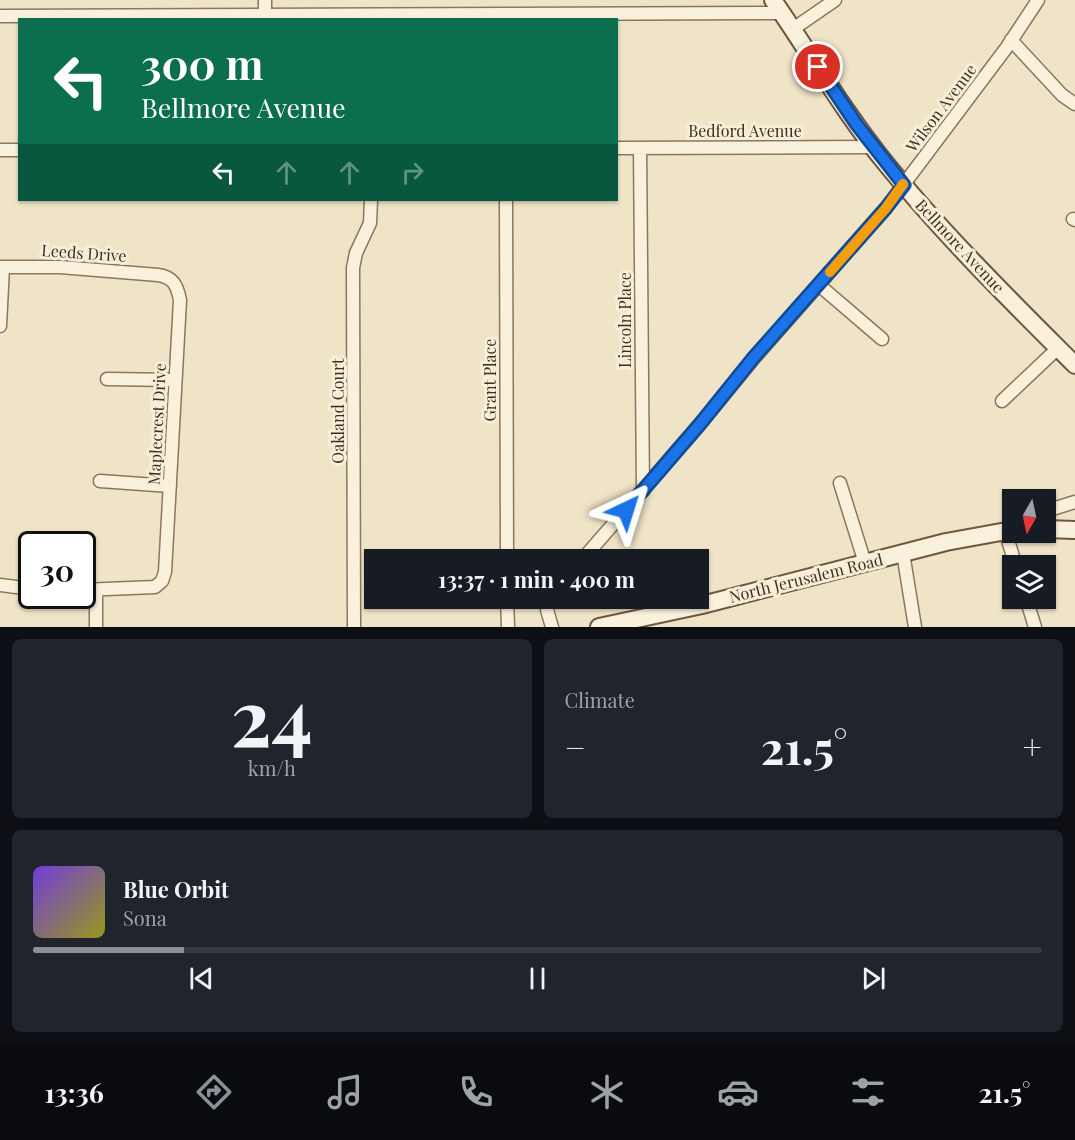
<!DOCTYPE html>
<meta charset="utf-8">
<style>
:root{--surface:#171b24;--page:#20242c;--text:#f1f3f6;--muted:#9ea1a6;--line:#363941;--accent:#8c9099}
body{margin:0;font-family:"Playfair Display",serif;background:var(--page);color:var(--text);height:100vh;display:flex;flex-direction:column;font-size:22px;white-space:nowrap}
*{box-sizing:border-box;margin:0}
p{font-size:20px;color:var(--muted)}
.icon{flex:none;width:33px;height:33px;fill:none;stroke:currentColor;stroke-width:2;stroke-linecap:round;stroke-linejoin:round}
.map{position:relative;height:627px;overflow:hidden}
.details{display:flex;flex-direction:column;gap:12px;padding:12px;background:#0d0f14;flex:1}
.details>*{flex:none}
.guide{position:absolute;left:18px;top:18px;width:600px;height:183px;border-radius:0px;box-shadow:0 2px 4px #0004;background:#0b6e4f;color:#fff;overflow:hidden}
.needle{width:39px;rotate:189deg}
.controls{position:absolute;left:1002px;top:489px;display:grid;gap:12px}
.controls a{display:grid;place-items:center;width:54px;height:54px;border-radius:0px;background:var(--surface);box-shadow:0 2px 4px #0004;font-size:30px}
.speed{position:absolute;left:18px;top:531px;display:flex;gap:12px;font-size:30px;font-weight:700;text-align:center}
.speed>*{display:grid;place-content:center;width:78px;height:78px;border-radius:50%;background:var(--surface);box-shadow:0 2px 4px #0004;line-height:1}
.speed .limit{border:3px solid #111;border-radius:9px;background:#fff;color:#111}
.pin{position:absolute;display:grid;place-items:center;width:51px;height:51px;color:#fff;margin:-26px;border:3px solid #fff;border-radius:50%;box-shadow:0 2px 6px #0007}
.me{position:absolute;width:66px;margin:-33px;rotate:41deg;stroke-linejoin:round;filter:drop-shadow(0 0 4px #0008)}
.turn{display:flex;align-items:center;gap:21px;height:126px;padding:0 24px;font-size:27px}
.turn .icon{width:78px;height:78px;stroke-width:2.5}
.turn b{display:block;font-size:42px;line-height:51px}
.lanes{display:flex;align-items:center;height:57px;padding:0 24px;background:#0003;justify-content:center;gap:30px;direction:ltr}
.lanes .off{opacity:.35}
.big{font-size:45px;font-weight:700;line-height:1.1}
.details .card{flex:1;display:flex;flex-direction:column;justify-content:center;gap:9px;min-width:0;padding:0 21px;border-radius:9px;background:var(--page)}
.details .dial{align-items:center;gap:0}
.dial b{font-size:78px;line-height:1}
.song{display:flex;align-items:center;gap:18px}
.cover{width:72px;height:72px;border-radius:9px;background:linear-gradient(135deg,hsl(260 70% 55%),hsl(60 70% 35%))}
.played{height:6px;border-radius:3px;background:linear-gradient(90deg,var(--accent) 15%,var(--line) 15%)}
.keys{display:flex;justify-content:space-around;direction:ltr}
.heat{display:flex;justify-content:space-between;align-items:center;font-size:33px;direction:ltr}
.details .tiles{flex:1;display:grid;gap:12px;grid-template-columns:1fr 1fr}
.card:last-child{grid-column:span 2}
.trip{position:absolute;left:364px;top:549px;width:345px;height:60px;border-radius:0px;background:var(--surface);box-shadow:0 2px 4px #0004;font-weight:700;line-height:60px;text-align:center}
.menu{display:flex;height:96px;justify-content:space-around;align-items:center;background:#090b0e;color:var(--muted)}
.menu .icon{width:42px;height:42px}
.menu .on{color:var(--accent)}
.menu b{font-size:27px;color:var(--text)}
.map>svg:first-child{display:block}
.lines{fill:none;stroke-linecap:round;stroke-linejoin:round}
.street-casing{stroke:#8d765c;stroke-width:15}
.secondary-casing{stroke:#6f573f;stroke-width:20}
.street{stroke:#faf1dc;stroke-width:12}
.secondary{stroke:#faf1dc;stroke-width:16}
.route-casing{stroke:#114b97;stroke-width:15}
.route{stroke:#1a73e8;stroke-width:10}
.slow{stroke:#f59e0b;stroke-width:10}
.labels{text-anchor:middle;stroke-width:6;stroke-linejoin:round;paint-order:stroke}
.street-label{font-size:16px;fill:#3d2e20;stroke:#f7eed8}
</style>
<div class="map">
<svg width="1075" height="627" viewBox="0 0 1075 627">
<rect width="100%" height="100%" fill="#f0e4c8"/>
<g class="lines">
<defs>
<path id="street" d="M265,0v20
M0,16l782,-3
M793,29l42,-29
M1011,40l51,55 13,9
M616,148l258,-1
M640,148l3,343
M0,150h20
M506,200l1,360
M1073,219l2,1
M0,267h60l98,8c15,2 19,10 22,25l-15,272 -3,9 -7,6 -73,3
M819,285l63,54
M0,326l3,-59
M107,379l68,1
M1002,401l56,-53
M100,481l70,5
M840,483l25,80
M1046,511l29,-9
M1011,527l-6,4 11,35
M903,553l12,74
M582,560l118,-136 55,-67 131,-149 121,-161 31,-47
M0,585l32,4
M96,590v37
M507,598l1,29
M551,598l-4,12 5,17
M1026,598l9,29
M354,627l-1,-359 3,-15 14,-30 1,-23"/>
<path id="secondary" d="M773,0c38,55 72,114 114,165 58,71 124,136 188,200
M1046,529l29,1
M599,627l103,-22 244,-63 66,-12"/>
</defs>
<use href="#street" class="street-casing"/>
<use href="#secondary" class="secondary-casing"/>
<use href="#street" class="street"/>
<use href="#secondary" class="secondary"/>
</g>
<g class="lines">
<defs>
<path id="route" d="M626,510l74,-86 54,-67 132,-149 18,-23 -47,-60 -39,-58"/>
</defs>
<use href="#route" class="route-casing"/>
<use href="#route" class="route"/>
<path class="slow" d="M830,272l56,-64 17,-24"/>
</g>
<g class="labels">
<g class="street-label">
<text transform="translate(941 108) rotate(-53)" y="6">Wilson Avenue</text>
<text x="745" y="137">Bedford Avenue</text>
<text transform="translate(960 246) rotate(47)" y="6">Bellmore Avenue</text>
<text transform="translate(84 253) rotate(4)" y="6">Leeds Drive</text>
<text transform="translate(625 320) rotate(-90)" y="6">Lincoln Place</text>
<text transform="translate(490 380) rotate(-90)" y="6">Grant Place</text>
<text transform="translate(338 411) rotate(-90)" y="6">Oakland Court</text>
<text transform="translate(157 424) rotate(-87)" y="6">Maplecrest Drive</text>
<text transform="translate(806 578) rotate(-14)" y="6">North Jerusalem Road</text>
</g>
</g>
</svg>
<div class="controls">
<a><svg class="needle" viewBox="-14 -14 28 28"><path d="M0-13l5 13h-10z" fill="#e53935"/><path d="M0 13l5-13h-10z" fill="#9ea1a6"/></svg></a>
<a><svg class="icon" aria-label="layers" viewBox="0 0 24 24"><path d="M12 4l9 5-9 5-9-5zM3 14l9 5 9-5"/></svg></a>
</div>
<div class="speed"><div class="limit">30</div></div>
<div class="pin" style="left:818px;top:67px;background:#d93025"><svg class="icon" aria-label="arrive" viewBox="0 0 24 24"><path d="M6 21V4h12l-3 4 3 4H6"/></svg></div>
<svg class="me" style="left:626px;top:510px" viewBox="-20 -20 40 40"><path d="M0-17L14 15 0 8-14 15z" fill="#1a73e8" stroke="#fff" stroke-width="4"/></svg>
<div class="trip">13:37 · 1 min · 400 m</div>
<div class="guide">
<div class="turn"><svg class="icon" aria-label="left" viewBox="0 0 24 24"><path d="M17 20v-9H6M10 6l-5 5 5 5"/></svg><div><b>300 m</b>Bellmore Avenue</div></div>
<div class="lanes"><svg class="icon" aria-label="left" viewBox="0 0 24 24"><path d="M17 20v-9H6M10 6l-5 5 5 5"/></svg><svg class="icon off" aria-label="ahead" viewBox="0 0 24 24"><path d="M12 20V5M6 11l6-6 6 6"/></svg><svg class="icon off" aria-label="ahead" viewBox="0 0 24 24"><path d="M12 20V5M6 11l6-6 6 6"/></svg><svg class="icon off" aria-label="right" viewBox="0 0 24 24"><path d="M7 20v-9h11M14 6l5 5-5 5"/></svg></div>
</div>
</div>
<section class="details">
<div class="tiles">
<div class="card dial"><b>24</b><p>km/h</p></div>
<div class="card"><p>Climate</p>
<div class="heat"><a>−</a><b class="big">21.5°</b><a>+</a></div>
</div>
<div class="card">
<div class="song"><i class="cover"></i><div><b>Blue Orbit</b><p>Sona</p></div></div>
<div class="played"></div>
<div class="keys"><svg class="icon" aria-label="previous" viewBox="0 0 24 24"><path d="M18 5L8 12l10 7zM5 5v14"/></svg><svg class="icon" aria-label="pause" viewBox="0 0 24 24"><path d="M8 5v14M16 5v14"/></svg><svg class="icon" aria-label="next" viewBox="0 0 24 24"><path d="M6 5l10 7-10 7zM19 5v14"/></svg></div>
</div>
</div>
</section>
<nav class="menu">
<b>13:36</b>
<svg class="icon on" aria-label="directions" viewBox="0 0 24 24"><path d="M12 3l9 9-9 9-9-9zM9 14v-3h6M13 9l2 2-2 2"/></svg>
<svg class="icon" aria-label="music" viewBox="0 0 24 24"><path d="M9 18V5l10-2v13"/><circle cx="6" cy="18" r="3"/><circle cx="16" cy="16" r="3"/></svg>
<svg class="icon" aria-label="phone" viewBox="0 0 24 24"><path d="M5 4h4l2 5-3 2q2 4 5 5l2-3 5 2v4C11 20 4 13 5 4z"/></svg>
<svg class="icon" aria-label="climate" viewBox="0 0 24 24"><path d="M12 3v18M4 7l16 10M4 17L20 7"/></svg>
<svg class="icon" aria-label="car" viewBox="0 0 24 24"><path d="M5 17H2v-5l4-1 3-4h7l3 4 3 1v5h-3M9 17h6M6 11h13"/><circle cx="7" cy="17" r="2"/><circle cx="17" cy="17" r="2"/></svg>
<svg class="icon" aria-label="filters" viewBox="0 0 24 24"><path d="M4 7h16M4 17h16"/><circle cx="9" cy="7" r="2"/><circle cx="15" cy="17" r="2"/></svg>
<b>21.5°</b>
</nav>
